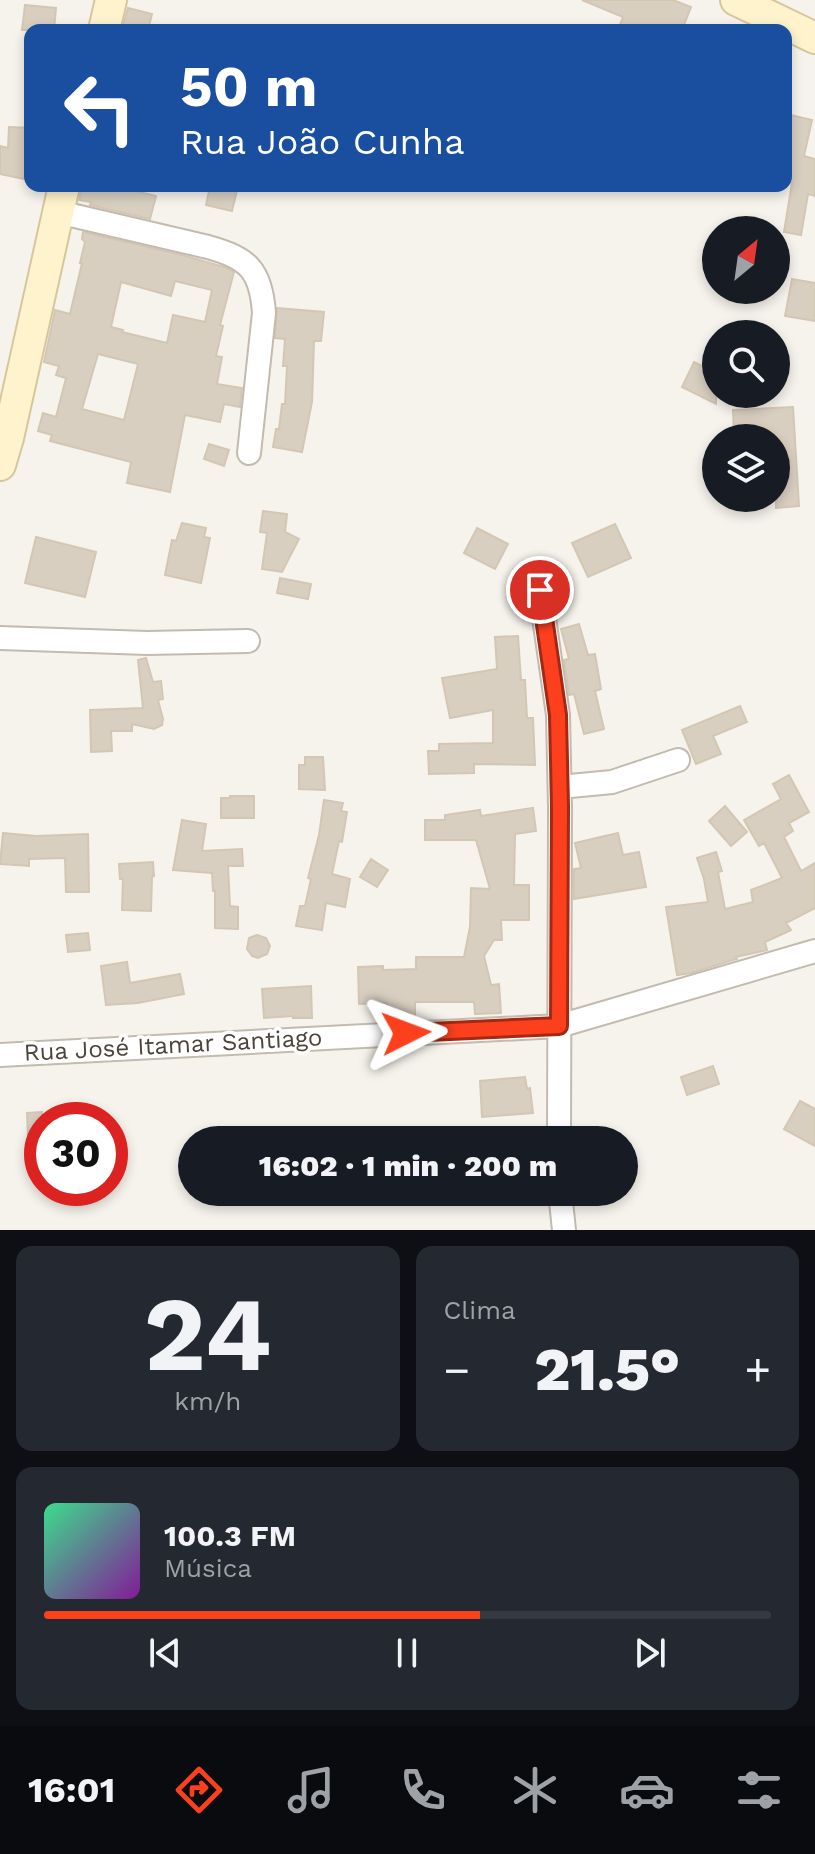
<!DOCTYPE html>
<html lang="pt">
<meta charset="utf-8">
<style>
:root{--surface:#171b24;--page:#242831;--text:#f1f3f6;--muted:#9ea1a6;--line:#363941;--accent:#fc3f1d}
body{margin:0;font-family:"Work Sans",sans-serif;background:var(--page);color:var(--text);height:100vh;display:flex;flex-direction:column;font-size:30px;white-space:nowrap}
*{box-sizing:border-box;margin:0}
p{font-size:26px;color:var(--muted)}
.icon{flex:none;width:44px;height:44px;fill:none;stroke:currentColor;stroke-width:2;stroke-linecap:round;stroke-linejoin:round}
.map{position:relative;height:1230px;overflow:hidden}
.sheet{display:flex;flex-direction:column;gap:16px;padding:16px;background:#0d0f14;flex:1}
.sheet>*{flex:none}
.hud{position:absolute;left:24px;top:24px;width:768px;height:168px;border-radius:16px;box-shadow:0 4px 12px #0003;background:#1a4fa0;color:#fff;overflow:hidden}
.needle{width:52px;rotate:29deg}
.controls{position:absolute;left:702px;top:216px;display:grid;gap:16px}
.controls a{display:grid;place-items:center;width:88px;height:88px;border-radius:50%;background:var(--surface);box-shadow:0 4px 12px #0003;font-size:40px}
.speed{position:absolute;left:24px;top:1102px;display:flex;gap:16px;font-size:40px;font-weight:700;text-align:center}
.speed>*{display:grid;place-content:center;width:104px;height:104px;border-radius:50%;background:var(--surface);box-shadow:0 4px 12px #0003;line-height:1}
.speed .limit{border:12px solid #d22;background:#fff;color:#111}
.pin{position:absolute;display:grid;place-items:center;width:68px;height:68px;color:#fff;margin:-34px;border:4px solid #fff;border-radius:50%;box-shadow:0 2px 8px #0007}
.me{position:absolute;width:88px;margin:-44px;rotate:87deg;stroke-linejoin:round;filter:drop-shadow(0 0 6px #0008)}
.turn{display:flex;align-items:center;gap:28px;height:168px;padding:0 24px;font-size:36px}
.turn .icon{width:104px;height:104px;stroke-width:2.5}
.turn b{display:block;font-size:56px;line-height:68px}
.big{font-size:60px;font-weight:800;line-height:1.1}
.sheet .widget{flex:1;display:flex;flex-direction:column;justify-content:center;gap:12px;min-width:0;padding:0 28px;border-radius:16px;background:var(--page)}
.sheet .dial{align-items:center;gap:0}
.dial b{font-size:104px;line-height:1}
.song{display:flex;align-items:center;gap:24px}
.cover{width:96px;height:96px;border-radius:12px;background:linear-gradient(135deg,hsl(150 70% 55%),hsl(290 70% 35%))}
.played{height:8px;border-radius:4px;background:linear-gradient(90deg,var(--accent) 60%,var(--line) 60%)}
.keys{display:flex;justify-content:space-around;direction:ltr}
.heat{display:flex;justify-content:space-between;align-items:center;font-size:44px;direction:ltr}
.sheet .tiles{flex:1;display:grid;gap:16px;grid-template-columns:1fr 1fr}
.widget:last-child{grid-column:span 2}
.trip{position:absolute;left:178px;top:1126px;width:460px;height:80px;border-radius:40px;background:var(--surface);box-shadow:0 4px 12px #0003;font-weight:800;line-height:80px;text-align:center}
.menu{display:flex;height:128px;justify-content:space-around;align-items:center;background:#090b0e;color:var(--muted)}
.menu .icon{width:56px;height:56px}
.menu .active{color:var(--accent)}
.menu b{font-size:36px;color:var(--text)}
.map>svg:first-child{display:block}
.building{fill:#d8cfc1;stroke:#d3c7b4;stroke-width:2;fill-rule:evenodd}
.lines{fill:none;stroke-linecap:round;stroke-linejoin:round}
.street-casing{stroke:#c2bbae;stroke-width:26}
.secondary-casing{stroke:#d6c79b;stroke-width:34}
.street{stroke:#fff;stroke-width:22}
.secondary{stroke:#fff3cd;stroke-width:30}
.route-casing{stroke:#a42913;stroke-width:20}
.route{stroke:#fc3f1d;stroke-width:14}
.labels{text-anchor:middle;stroke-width:7;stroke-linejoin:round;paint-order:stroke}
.street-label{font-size:24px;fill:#4b4439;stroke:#fff}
</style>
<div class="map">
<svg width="815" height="1230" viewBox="0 0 815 1230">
<rect width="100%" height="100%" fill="#f6f3ec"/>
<path class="building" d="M582,0h91l18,7 -9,23h-64l5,-13z
M25,5l31,3 -2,22h-32z
M128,8l24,6 -4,16h-26z
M786,114l26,6 -8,36 11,3v37l-7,-2 -7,41 -17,-3 8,-49 -6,-1z
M9,127l21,1v24l-6,27 -24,-5v-28l8,2z
M82,186h54l-1,5 21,5 -6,23 -60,-14 1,-3 -12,-2z
M210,186h28l-6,25 -26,-6z
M83,232l99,23 42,12 10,5 -14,53 3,1 -7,30 6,1 -5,27 25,4 -2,19 -16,-3 -4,18 -35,-7 -15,77 -43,-9 4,-21 -81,-21 2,-6 -14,-4 5,-18 13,4 10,-39 -10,-3 3,-9 -15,-4 11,-52 15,4 12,-51h-2l5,-21 -3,-3zM175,281l37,9 -7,32 -32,-7 -6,28 -45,-11 1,-2 -12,-3 10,-45 50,14zM98,354l40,10 -14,56 -42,-11z
M792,279l23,4v38l-30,-5z
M277,308l47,4 -3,29h-7l-2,61 -10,50 -29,-5 3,-18h3l3,-25h3l2,-38h-4l2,-27 -10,-1z
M694,362l22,11v31l-34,-17z
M793,407l6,99 -23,2v-70h-42l-1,-28z
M209,444l20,6 -5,16 -20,-7z
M263,511l24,3 -2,18 14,7 -17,33 -20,-3 5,-36 -7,-1z
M182,523l24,5 -2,9 6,1 -9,45 -36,-8 7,-35 4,1z
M615,524l16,34 -43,19 -16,-34z
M477,528l31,16 -13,25 -31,-16z
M36,537l60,15 -11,45 -60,-14z
M280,578l31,6 -3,15 -31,-6z
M579,624l9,31 7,-1 6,35 -6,2 9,38 -20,5 -10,-40 -5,1 -5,-35 5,-1 -8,-30z
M518,636l3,44h4l2,38h6l2,47 -61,-1v9l-45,1 -1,-23h11v-7l54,-1v-33l-43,8 -8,-40 55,-9 -2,-32z
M146,658l7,24 8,-1 2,18 -5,1 5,19 -1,6 -8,4 -22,-5v7h-21l1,20 -21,1 -1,-42 53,-2 -5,-48z
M740,706l7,16 -34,14 8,18 -25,10 -14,-34z
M305,757h18l2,33 -26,-1v-24h6z
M789,775l20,37 -20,11 4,8 -9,6 17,34 14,-8v45l-29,15 5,7 -26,12 2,8 -31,7 1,2 -46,14 -14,2 -11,-68 42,-5 -4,-23 -7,-21 19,-6 6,19 -4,1 7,37 28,-7 -2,-12 31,-12 -18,-35 -5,3 -15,-26 37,-21 -8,-15z
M230,796h24v22h-33v-20h9z
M324,800l19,3 -2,8 6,1 -5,30 -3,-1 -7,33 18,5 -5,28 -19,-4 -4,27 -26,-4 4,-20h5l6,-27 -3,-1 11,-43z
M725,806l22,26 -16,14 -22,-25z
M533,808l3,23 -21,3 -1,51h15v35h-28l1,20h-8l-10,16 7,29 8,-1 2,29 -26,1 -1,-12h-59v16l-27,1 -1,-16 -28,1 -1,-37 25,-1v4l33,-1v-12h48l6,-30 1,-39 19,1 -14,-49h-51v-20h20v-5l35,-5 1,6z
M182,820l24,4 -4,27 40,-2 1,17h-15l2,40 8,1v22l-23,-1v-37h-2l-1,-18 -39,-3z
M3,833l33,3 52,-2 1,58h-23l-1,-34 -36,1v7l-29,-2z
M618,833l5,22 16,-3 7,35 -72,12v-30l7,-1 -6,-25z
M371,859l17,11 -11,17 -17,-10z
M153,862l1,14 -2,1 -1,34 -29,-1 1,-31h-3l-1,-15z
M88,933l2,17 -22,2 -2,-17z
M257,935l9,3 4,8 -3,8 -9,4 -6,-2 -5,-7 2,-11z
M127,962l3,21 50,-9 4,20 -46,9 -32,2 -5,-39z
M311,986l1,32h-19v-2l-29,2 -2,-29z
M713,1066l6,18 -32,11 -6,-18z
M525,1077l2,12 3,-1 3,25 -51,4 -2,-36z
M800,1101l15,8v37l-31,-17z
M42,1112v46l-13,1 -2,-46z"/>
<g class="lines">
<defs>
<path id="street" d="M58,212l150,35c40,11 53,23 56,66l-15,140
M540,590l18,125 2,92 -1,333
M0,638l147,5 101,-2
M560,787l52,-5 66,-22
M0,1055l559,-29 256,-75
M560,1192l4,38"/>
<path id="secondary" d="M736,0l79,38
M104,30l7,-30
M0,465l8,-27 56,-252"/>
</defs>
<use href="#street" class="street-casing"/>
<use href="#secondary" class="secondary-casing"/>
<use href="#street" class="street"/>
<use href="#secondary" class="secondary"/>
</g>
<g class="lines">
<defs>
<path id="route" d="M406,1033l153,-7 1,-219 -2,-92 -18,-125"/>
</defs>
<use href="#route" class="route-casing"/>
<use href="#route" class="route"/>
</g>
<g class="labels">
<g class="street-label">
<text transform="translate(173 1045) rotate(-3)" y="8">Rua José Itamar Santiago</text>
</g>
</g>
</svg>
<div class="controls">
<a><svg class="needle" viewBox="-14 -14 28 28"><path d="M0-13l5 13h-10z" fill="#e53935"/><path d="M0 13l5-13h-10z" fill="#9ea1a6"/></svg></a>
<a><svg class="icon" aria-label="search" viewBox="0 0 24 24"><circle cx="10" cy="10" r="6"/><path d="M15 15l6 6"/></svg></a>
<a><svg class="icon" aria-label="layers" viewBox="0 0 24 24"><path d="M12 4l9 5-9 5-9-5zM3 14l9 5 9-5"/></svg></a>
</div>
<div class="speed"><div class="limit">30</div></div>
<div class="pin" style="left:540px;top:590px;background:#d93025"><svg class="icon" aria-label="arrive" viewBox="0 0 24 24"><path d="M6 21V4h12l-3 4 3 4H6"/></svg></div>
<svg class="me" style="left:406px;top:1033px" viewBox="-20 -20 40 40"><path d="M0-17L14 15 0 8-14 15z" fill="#fc3f1d" stroke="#fff" stroke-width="4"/></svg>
<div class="trip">16:02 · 1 min · 200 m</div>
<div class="hud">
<div class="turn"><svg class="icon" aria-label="left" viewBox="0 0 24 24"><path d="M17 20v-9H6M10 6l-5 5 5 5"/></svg><div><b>50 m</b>Rua João Cunha</div></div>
</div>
</div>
<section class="sheet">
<div class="tiles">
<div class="widget dial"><b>24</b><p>km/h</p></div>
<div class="widget"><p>Clima</p>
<div class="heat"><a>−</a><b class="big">21.5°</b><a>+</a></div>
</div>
<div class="widget">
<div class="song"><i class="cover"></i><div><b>100.3 FM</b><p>Música</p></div></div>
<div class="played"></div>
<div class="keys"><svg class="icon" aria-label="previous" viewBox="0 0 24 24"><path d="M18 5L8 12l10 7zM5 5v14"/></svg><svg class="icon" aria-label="pause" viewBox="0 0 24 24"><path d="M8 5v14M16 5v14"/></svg><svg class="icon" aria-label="next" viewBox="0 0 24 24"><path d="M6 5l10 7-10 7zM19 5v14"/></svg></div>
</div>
</div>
</section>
<nav class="menu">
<b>16:01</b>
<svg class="icon active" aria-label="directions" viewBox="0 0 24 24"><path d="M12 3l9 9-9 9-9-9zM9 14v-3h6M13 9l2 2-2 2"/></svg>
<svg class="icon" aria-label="music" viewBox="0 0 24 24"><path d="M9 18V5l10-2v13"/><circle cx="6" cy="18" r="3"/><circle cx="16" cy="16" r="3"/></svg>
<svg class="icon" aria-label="phone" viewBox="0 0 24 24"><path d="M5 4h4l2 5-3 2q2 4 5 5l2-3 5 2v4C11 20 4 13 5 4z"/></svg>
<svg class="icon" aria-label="climate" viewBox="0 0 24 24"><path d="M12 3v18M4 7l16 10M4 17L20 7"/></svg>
<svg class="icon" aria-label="car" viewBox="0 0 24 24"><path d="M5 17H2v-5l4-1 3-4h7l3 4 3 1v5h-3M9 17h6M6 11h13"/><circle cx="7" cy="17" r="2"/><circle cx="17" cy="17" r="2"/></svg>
<svg class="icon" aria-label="filters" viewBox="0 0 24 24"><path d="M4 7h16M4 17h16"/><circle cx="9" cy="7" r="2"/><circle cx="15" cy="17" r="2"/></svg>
</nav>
